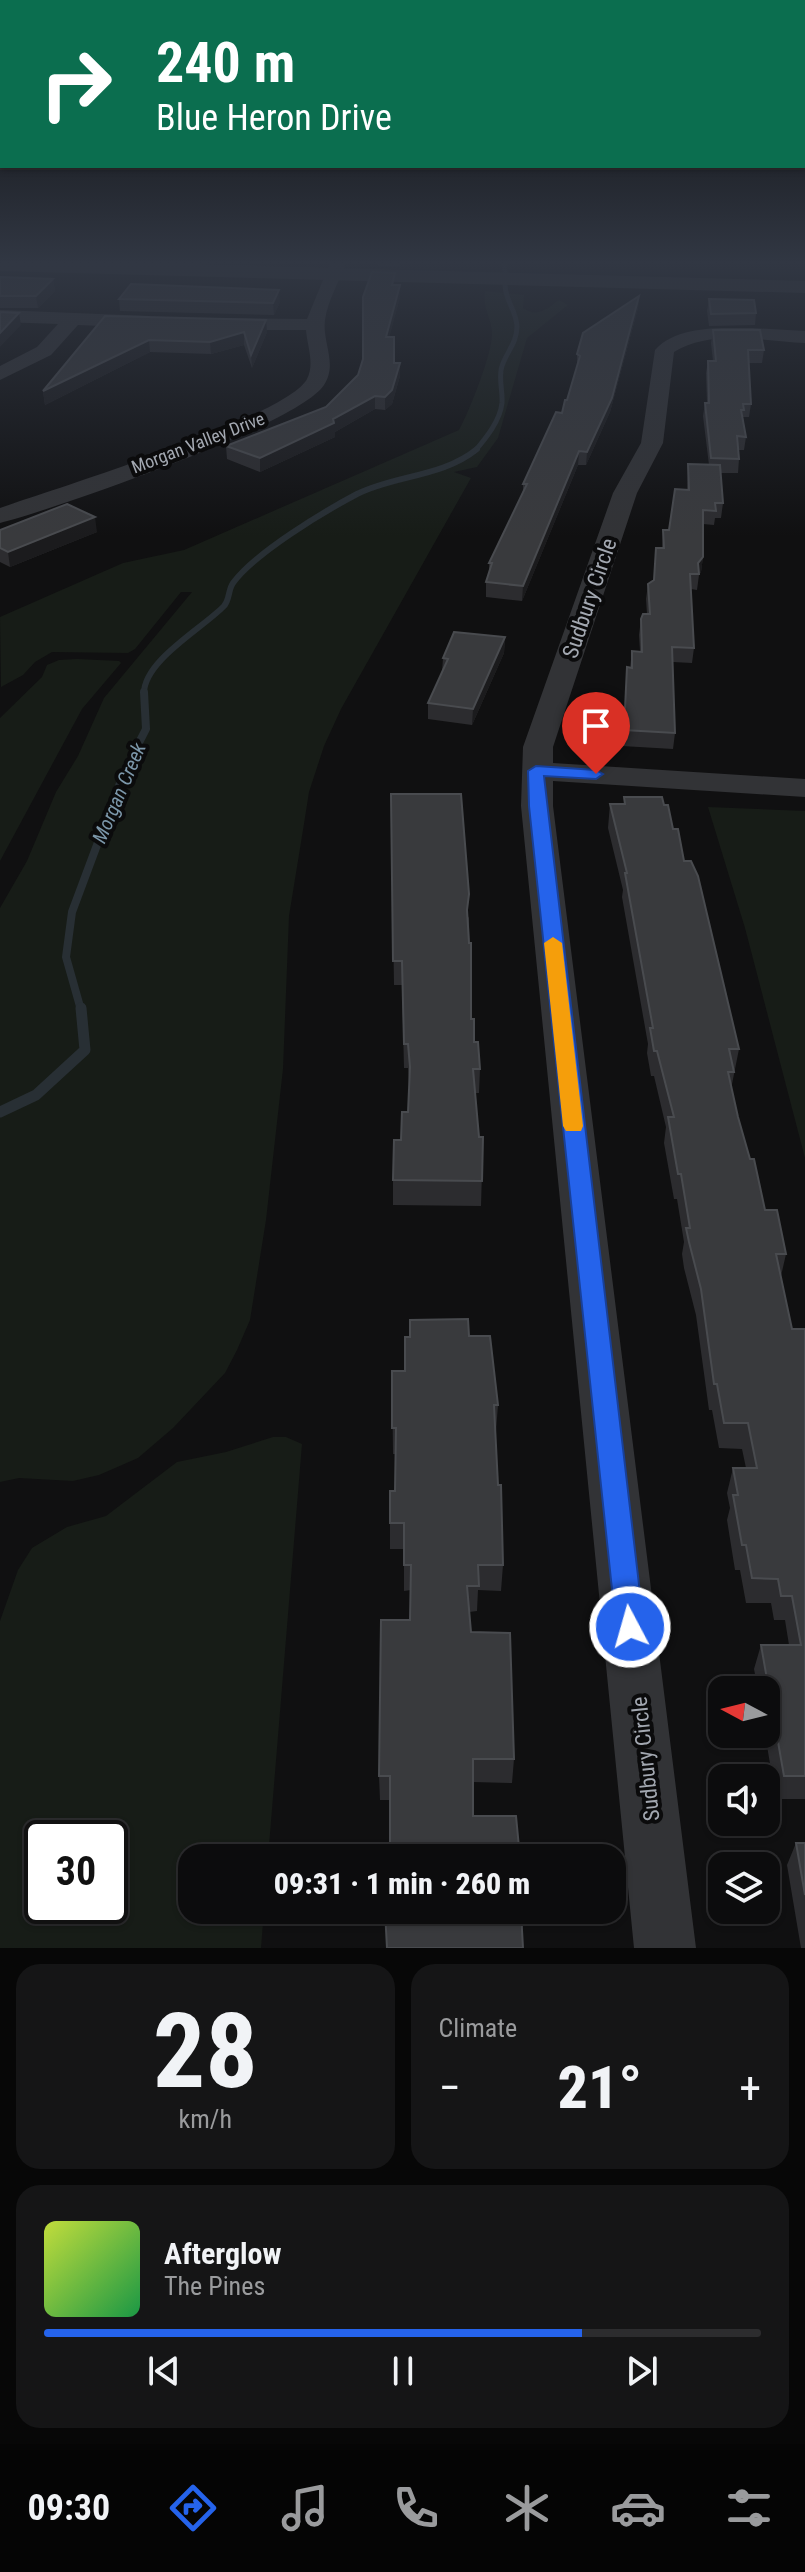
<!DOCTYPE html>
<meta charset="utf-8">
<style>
:root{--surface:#0c0c0d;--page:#151516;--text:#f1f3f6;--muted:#9a9b9d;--line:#2c2c2e;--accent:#2563eb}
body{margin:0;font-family:"Roboto Condensed",sans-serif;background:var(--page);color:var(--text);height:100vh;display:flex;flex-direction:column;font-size:30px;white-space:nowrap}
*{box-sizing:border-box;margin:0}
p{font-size:26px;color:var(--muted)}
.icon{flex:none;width:44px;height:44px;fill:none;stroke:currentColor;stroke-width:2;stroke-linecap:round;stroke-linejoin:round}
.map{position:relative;height:1948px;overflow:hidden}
.sheet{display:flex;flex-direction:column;gap:16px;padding:16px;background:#070707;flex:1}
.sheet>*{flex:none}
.top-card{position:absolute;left:0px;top:0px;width:806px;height:168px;box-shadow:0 2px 6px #0004,0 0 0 2px var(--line);background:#0b6e4f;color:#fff;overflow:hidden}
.needle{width:52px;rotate:277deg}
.fabs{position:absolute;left:708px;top:1676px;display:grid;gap:16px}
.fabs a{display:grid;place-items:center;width:72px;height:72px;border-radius:16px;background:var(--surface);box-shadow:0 2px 6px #0004,0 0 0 2px var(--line);font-size:40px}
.speed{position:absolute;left:24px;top:1820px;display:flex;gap:16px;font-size:40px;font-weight:700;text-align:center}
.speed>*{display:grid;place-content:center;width:104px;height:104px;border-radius:50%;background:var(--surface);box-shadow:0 2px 6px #0004,0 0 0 2px var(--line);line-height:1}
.speed .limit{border:4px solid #111;border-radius:12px;background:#fff;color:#111}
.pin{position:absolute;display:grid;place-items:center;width:68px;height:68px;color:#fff;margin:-82px -34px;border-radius:50% 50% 50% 0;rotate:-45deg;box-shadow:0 0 8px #0007}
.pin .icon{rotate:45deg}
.me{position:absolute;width:88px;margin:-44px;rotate:354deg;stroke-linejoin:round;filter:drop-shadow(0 0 6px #0008)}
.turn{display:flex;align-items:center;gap:28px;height:168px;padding:0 24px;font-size:36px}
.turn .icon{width:104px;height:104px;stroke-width:2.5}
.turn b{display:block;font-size:56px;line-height:68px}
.big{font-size:60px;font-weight:800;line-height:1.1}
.sheet .card{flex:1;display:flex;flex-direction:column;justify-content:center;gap:12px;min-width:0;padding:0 28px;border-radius:24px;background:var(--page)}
.sheet .dial{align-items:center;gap:0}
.dial b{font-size:104px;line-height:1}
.song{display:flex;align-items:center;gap:24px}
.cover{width:96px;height:96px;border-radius:12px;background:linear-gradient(135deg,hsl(70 70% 55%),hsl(140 70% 35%))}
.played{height:8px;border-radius:4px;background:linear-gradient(90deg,var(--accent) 75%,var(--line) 75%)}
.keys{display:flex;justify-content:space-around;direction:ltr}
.heat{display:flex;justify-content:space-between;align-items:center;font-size:44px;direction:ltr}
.sheet .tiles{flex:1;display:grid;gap:16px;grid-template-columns:1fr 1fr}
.card:last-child{grid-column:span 2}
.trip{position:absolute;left:178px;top:1844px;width:448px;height:80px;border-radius:24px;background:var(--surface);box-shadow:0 2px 6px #0004,0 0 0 2px var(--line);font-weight:800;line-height:80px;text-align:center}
.menu{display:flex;height:128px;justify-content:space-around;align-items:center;background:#050505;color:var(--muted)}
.menu .icon{width:56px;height:56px}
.menu .on{color:var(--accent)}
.menu b{font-size:36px;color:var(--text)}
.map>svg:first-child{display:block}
.green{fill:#171c17;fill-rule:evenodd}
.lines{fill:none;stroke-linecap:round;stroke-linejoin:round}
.stream-far3{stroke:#282f34;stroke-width:5}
.stream-far2{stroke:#282f34;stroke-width:6}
.stream-far1{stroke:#282f34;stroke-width:8}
.stream{stroke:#282f34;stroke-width:11}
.minor{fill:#323336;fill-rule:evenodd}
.tertiary{fill:#323336;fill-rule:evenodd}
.wall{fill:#2c2c2f}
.shaded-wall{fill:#1b1b1d}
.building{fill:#393a3d;stroke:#494b4f;stroke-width:2}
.route{fill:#2563eb;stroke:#184099;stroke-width:2}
.slow{fill:#f59e0b}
.labels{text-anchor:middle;stroke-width:8;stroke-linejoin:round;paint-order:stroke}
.far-street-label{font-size:18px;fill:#a3a8b1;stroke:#0b0b0c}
.far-water-label{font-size:20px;font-style:italic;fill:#7c97aa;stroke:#0b0b0c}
.street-label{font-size:22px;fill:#a3a8b1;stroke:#0b0b0c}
</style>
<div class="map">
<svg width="805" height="1948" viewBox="0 0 805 1948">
<rect width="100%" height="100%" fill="#101011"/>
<path class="green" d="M485,291l39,4 -1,13c14,10 24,1 36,-8l9,5 -41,33 -29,100 -21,29 -23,5 17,6 -130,231 -17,37 -15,46 -6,38 -14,86 -6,153 -17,151 -16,100 -13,30 -12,23 -52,55 -35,30 -39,17 -26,6 -54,-3 -19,4v-574l27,-47 29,-69 22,-36 26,-58 88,-106h-11l-46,57 -7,4 -76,-1 -17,10 -12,13 -22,12 -1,-70 123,-54 61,-13 275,-120c10,-18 33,-76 33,-96 0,-15 -10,-26 -7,-43z
M77,659l42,2 2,2 -39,46 -82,152v-143l42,-41 5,-12 12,-5z
M708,807l97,4v347l-60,-230z
M273,1437h13l16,7 -34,414h-76v52h72l-3,38h-261v-327l18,-51 14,-22 35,-21 39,-11 71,-54 49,-10zM110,1838v68h-68v-68z"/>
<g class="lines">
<path class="stream-far3" d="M504,263l1,9
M475,451c11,-13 25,-30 27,-48 1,-12 -4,-26 0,-37 5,-15 15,-23 15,-40 -1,-16 -12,-26 -12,-41"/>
<path class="stream-far2" d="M144,694c-1,-33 59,-66 80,-88 6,-7 4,-16 9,-23 22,-30 90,-71 124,-89 38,-19 86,-17 120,-45"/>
<path class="stream-far1" d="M81,1010l-15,-53 6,-45 53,-142 21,-41 -2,-37"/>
<path class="stream" d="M0,1112l36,-17 49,-45 -4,-42"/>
<path class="minor" d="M330,263h16c-7,19 -18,37 -21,57 -3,22 13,44 -1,65 -26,40 -269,124 -324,138v-15c51,-18 287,-91 307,-129 8,-15 0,-34 -1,-49h-89l-9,-6 9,-6 90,1z
M0,310l149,6 9,6 -9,6 -71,-3 -27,30 -51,25v-14l37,-19 21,-23 -58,-2z
M752,328l53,3v12c-41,-2 -94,-14 -131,9l-11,91 -26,50 -84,254v16l252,16v18l-252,-16v25l143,1142h-62l-113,-1142 2,-59 90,-254 28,-50 14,-93c22,-25 66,-22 97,-22z"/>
<path class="tertiary" d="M0,263h155l650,18v12l-805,-22z"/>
</g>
<path class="wall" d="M378,263h23l-1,4 -22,-1z
M724,263h32v1z
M0,277l53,2 2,12 -17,17h-38z
M395,285l5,12 -11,40 5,26 6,13 -8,28 -7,6 -10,-1 -40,23v5l-75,35 -33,-13 -1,-13 100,-39 32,-32z
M639,296l-1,12 -28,104 -24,53h-8l-56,136 -36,-4v-15l3,-9v-10l34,-70v-9l39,-71 5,-13 10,-33v-13z
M119,299l161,3 -6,13 -154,-4z
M709,299l47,14 -1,12 -46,1 -2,-15z
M105,316l161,4 1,12 -15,36 -8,-23 -33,9 -61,-2 -105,53 -2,-14z
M713,330l51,20 -2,13h-14l3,41 -2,13h-6l3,20 -2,13h-5v9l-1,14h-18l3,30 -2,15h-6l-1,7 -11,-1v33l-2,15 -2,3 -2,15 -6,-1 3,59 -2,15 -19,-1 2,71 -2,16 -51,-3 5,-79 3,1 2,-17h8l-1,-16 2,-16 6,-5 -1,-15 2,-15 6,-4 2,-32h6l1,-18h6l18,-40 1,-26 21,1 -6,-49 2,-13h2l-1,-30 2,-12h5l-2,-18z
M0,530l97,2 -87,35 -10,-5z
M505,637l-1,16 -32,72 -44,-6v-16l14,-31 1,-14z
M391,794l78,124 2,101 9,50 -1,24h-4l4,44h4l-2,69 -88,-1v-25l8,-40 7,-28 1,-26 -1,-18h-4l-2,-83h-8z
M624,797l40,8 20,56 55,188 -8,40 7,28 27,93 21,44 -5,22 11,53h13v470h-29l-11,-65h1v-44h-8l-4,-21 7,-24h28l-4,-25h-11l-3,-17h-25l-6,-33h-5l-8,-50 3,-12 -3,-15 6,-25h13l-4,-19 -23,-1 -7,-38h-3l-13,-95 -12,-47 -2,-14 2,-12 -7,-43h-3l-10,-56 2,-16 -12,-51h-3l-4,-23 1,-9 -26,-147 1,-7 -15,-62 2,-24h14z
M469,1336l29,69 -2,26h-1l8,134 -2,26 -23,-1 -1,21 -8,1 2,20 43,127 -2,24 -39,-1v34l47,42 -130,-58h-10l-1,-24 31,-156 1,-30 -7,1v-42h-14v-58h5l1,-37h-3l-1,-83h13z
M796,1843h9v105h-4l-14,-83z
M525,1910l-3,24 -136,14z"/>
<path class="shaded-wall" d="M53,279l2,12 -17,17 -2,-12z
M400,285v12l-14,53v-13z
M279,290l1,12 -6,13 -1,-12z
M639,296l-1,12 -28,104 -24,53 1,-13z
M19,313l2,12 -21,22v-14z
M266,320l1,12 -15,36 -1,-13z
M244,332v13l-33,9 -1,-12z
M149,340l1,12 -105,53 -2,-14z
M400,363v13l-8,28 -7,6v-13z
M375,396v13l-40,23v5l-75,35v-14z
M579,451l-1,14 -56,136 1,-15z
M95,517l2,15 -87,35 -2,-15z
M703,557l-2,15 -2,3 -1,-12z
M505,637l-1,16 -32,72 1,-16z"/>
<path class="building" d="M372,272l23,1 -3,12h8l-14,52h8v26h6l-8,27 -7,7 -10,-1 -42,23 1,4 -74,35 -34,-12 100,-39 32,-32 5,-16v-62z
M0,277l53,2 -17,17h-36z
M131,284l148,6 -6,13 -154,-4z
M639,296l-27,102 -25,54 -8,-1 -56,135 -37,-4 6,-19h-3l38,-79h-4l33,-72 6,1 3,-13h2l13,-44 -3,-2 6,-21z
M709,299l45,1 2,13 -45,1z
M0,312l19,1 -19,20z
M105,316l161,4 -15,35 -7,-23 -34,10 -61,-2 -106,51z
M713,330h47l4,20h-16l3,54h-8l1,6h-3l5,27 -9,-1 2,23 -28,-1 -6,-55h4l-1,-42h8z
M688,464l32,1 3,38h-8l1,8 -13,-1v47l-5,6 1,11h-9l4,74 -22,-1 3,86 -51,-3 3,-63 5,1v-17l10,1 -1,-33 2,-5h7l-2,-30 6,-4 2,-32h8l-1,-18h6l6,-41 14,1z
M67,504l28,13 -87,35 -8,-4v-18z
M454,632l51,5 -32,72 -45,-6 20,-44 -5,-1z
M391,794h70l8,100 -2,16 2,33h2v76h3v23h4l2,27h-7l6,68h4l-1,44 -89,-1 1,-40h7l1,-28h6l2,-45 -2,-23h-4l-2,-83h-9z
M624,797h38l2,8h4l5,24h5l6,32h7l7,15 41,173h-10l5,23h-6l10,45 12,42h4l11,51h12l9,44h-10l16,75h13v447h-21l-23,-131h40l-9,-49h-11l-3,-17 -26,-1 -6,-33h-4l-9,-50h5l-5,-27h24l-9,-45h-24l-7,-39h-3l-13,-95 -12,-47 -3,-14h4l-9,-54h-3l-10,-57h6l-17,-66h-3l-4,-23h3l-28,-155h2l-17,-69h15z
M468,1319l1,17h21l8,69h-4l1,21 3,59h3l2,80h-25l1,21h-12l4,46 39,1 4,126h-41v57h43l4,42h-130v-82h-11l2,-156h29l1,-55h-7v-42h-14v-32h5l1,-63h-4v-57h13v-34h5v-17z
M796,1843h9v52z
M385,1910h140v2h-4l2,36h-136z"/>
<linearGradient id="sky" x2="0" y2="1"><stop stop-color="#090909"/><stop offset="0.49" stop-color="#313743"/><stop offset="1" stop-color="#313743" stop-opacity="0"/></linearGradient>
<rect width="805" height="536" fill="url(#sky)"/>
<path class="route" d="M536,766l60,4 7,4 -7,5 -52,-3 100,851 -4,10 -10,3 -10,-3 -4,-10 -87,-821 -1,-35z"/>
<path class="slow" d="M553,937l9,6 21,183 -2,5h-15l-3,-5 -19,-183z"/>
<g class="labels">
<g class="far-street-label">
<text transform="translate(198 443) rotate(-21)" y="6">Morgan Valley Drive</text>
</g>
<g class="far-water-label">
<text transform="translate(119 793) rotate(-67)" y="7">Morgan Creek</text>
</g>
<g class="street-label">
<text transform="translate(589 598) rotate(-71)" y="8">Sudbury Circle</text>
<text transform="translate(645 1759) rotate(-96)" y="8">Sudbury Circle</text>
</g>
</g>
</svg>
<div class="fabs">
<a><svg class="needle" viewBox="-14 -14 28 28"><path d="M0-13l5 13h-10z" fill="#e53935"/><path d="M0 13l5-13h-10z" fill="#9a9b9d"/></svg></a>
<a><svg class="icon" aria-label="sound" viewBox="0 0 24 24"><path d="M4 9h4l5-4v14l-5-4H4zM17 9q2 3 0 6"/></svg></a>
<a><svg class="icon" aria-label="layers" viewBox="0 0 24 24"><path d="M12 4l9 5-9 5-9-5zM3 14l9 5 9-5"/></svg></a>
</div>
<div class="speed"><div class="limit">30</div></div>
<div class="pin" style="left:596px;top:774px;background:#d93025"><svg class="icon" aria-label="arrive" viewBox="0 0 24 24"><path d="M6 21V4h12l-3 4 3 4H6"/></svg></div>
<svg class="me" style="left:630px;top:1627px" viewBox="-20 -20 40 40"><circle r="17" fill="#2563eb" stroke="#fff" stroke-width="3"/><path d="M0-11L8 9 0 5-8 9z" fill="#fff"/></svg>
<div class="trip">09:31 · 1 min · 260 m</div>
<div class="top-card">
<div class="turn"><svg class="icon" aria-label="right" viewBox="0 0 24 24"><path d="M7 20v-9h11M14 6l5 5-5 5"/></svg><div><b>240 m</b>Blue Heron Drive</div></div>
</div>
</div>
<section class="sheet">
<div class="tiles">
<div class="card dial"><b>28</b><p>km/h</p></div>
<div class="card"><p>Climate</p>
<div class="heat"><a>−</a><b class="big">21°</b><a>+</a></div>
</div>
<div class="card">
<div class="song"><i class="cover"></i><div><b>Afterglow</b><p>The Pines</p></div></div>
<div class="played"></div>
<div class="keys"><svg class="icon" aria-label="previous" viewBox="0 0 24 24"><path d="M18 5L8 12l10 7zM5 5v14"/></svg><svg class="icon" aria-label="pause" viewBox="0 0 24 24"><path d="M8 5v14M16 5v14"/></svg><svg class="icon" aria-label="next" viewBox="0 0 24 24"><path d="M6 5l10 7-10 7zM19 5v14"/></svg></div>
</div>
</div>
</section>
<nav class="menu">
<b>09:30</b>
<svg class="icon on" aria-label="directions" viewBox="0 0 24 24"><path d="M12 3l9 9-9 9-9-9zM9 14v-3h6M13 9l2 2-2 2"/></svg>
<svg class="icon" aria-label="music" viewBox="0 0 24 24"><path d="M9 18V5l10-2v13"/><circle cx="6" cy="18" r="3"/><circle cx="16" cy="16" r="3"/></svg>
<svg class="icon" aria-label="phone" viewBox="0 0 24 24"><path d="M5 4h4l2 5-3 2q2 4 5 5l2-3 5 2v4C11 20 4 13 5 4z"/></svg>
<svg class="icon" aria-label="climate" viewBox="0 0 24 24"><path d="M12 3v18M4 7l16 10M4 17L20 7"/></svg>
<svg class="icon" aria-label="car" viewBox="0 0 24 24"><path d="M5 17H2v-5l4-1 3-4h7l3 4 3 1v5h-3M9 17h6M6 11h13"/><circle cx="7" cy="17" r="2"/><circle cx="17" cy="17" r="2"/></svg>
<svg class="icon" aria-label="filters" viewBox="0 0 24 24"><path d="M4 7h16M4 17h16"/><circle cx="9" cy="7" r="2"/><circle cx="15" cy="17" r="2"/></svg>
</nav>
